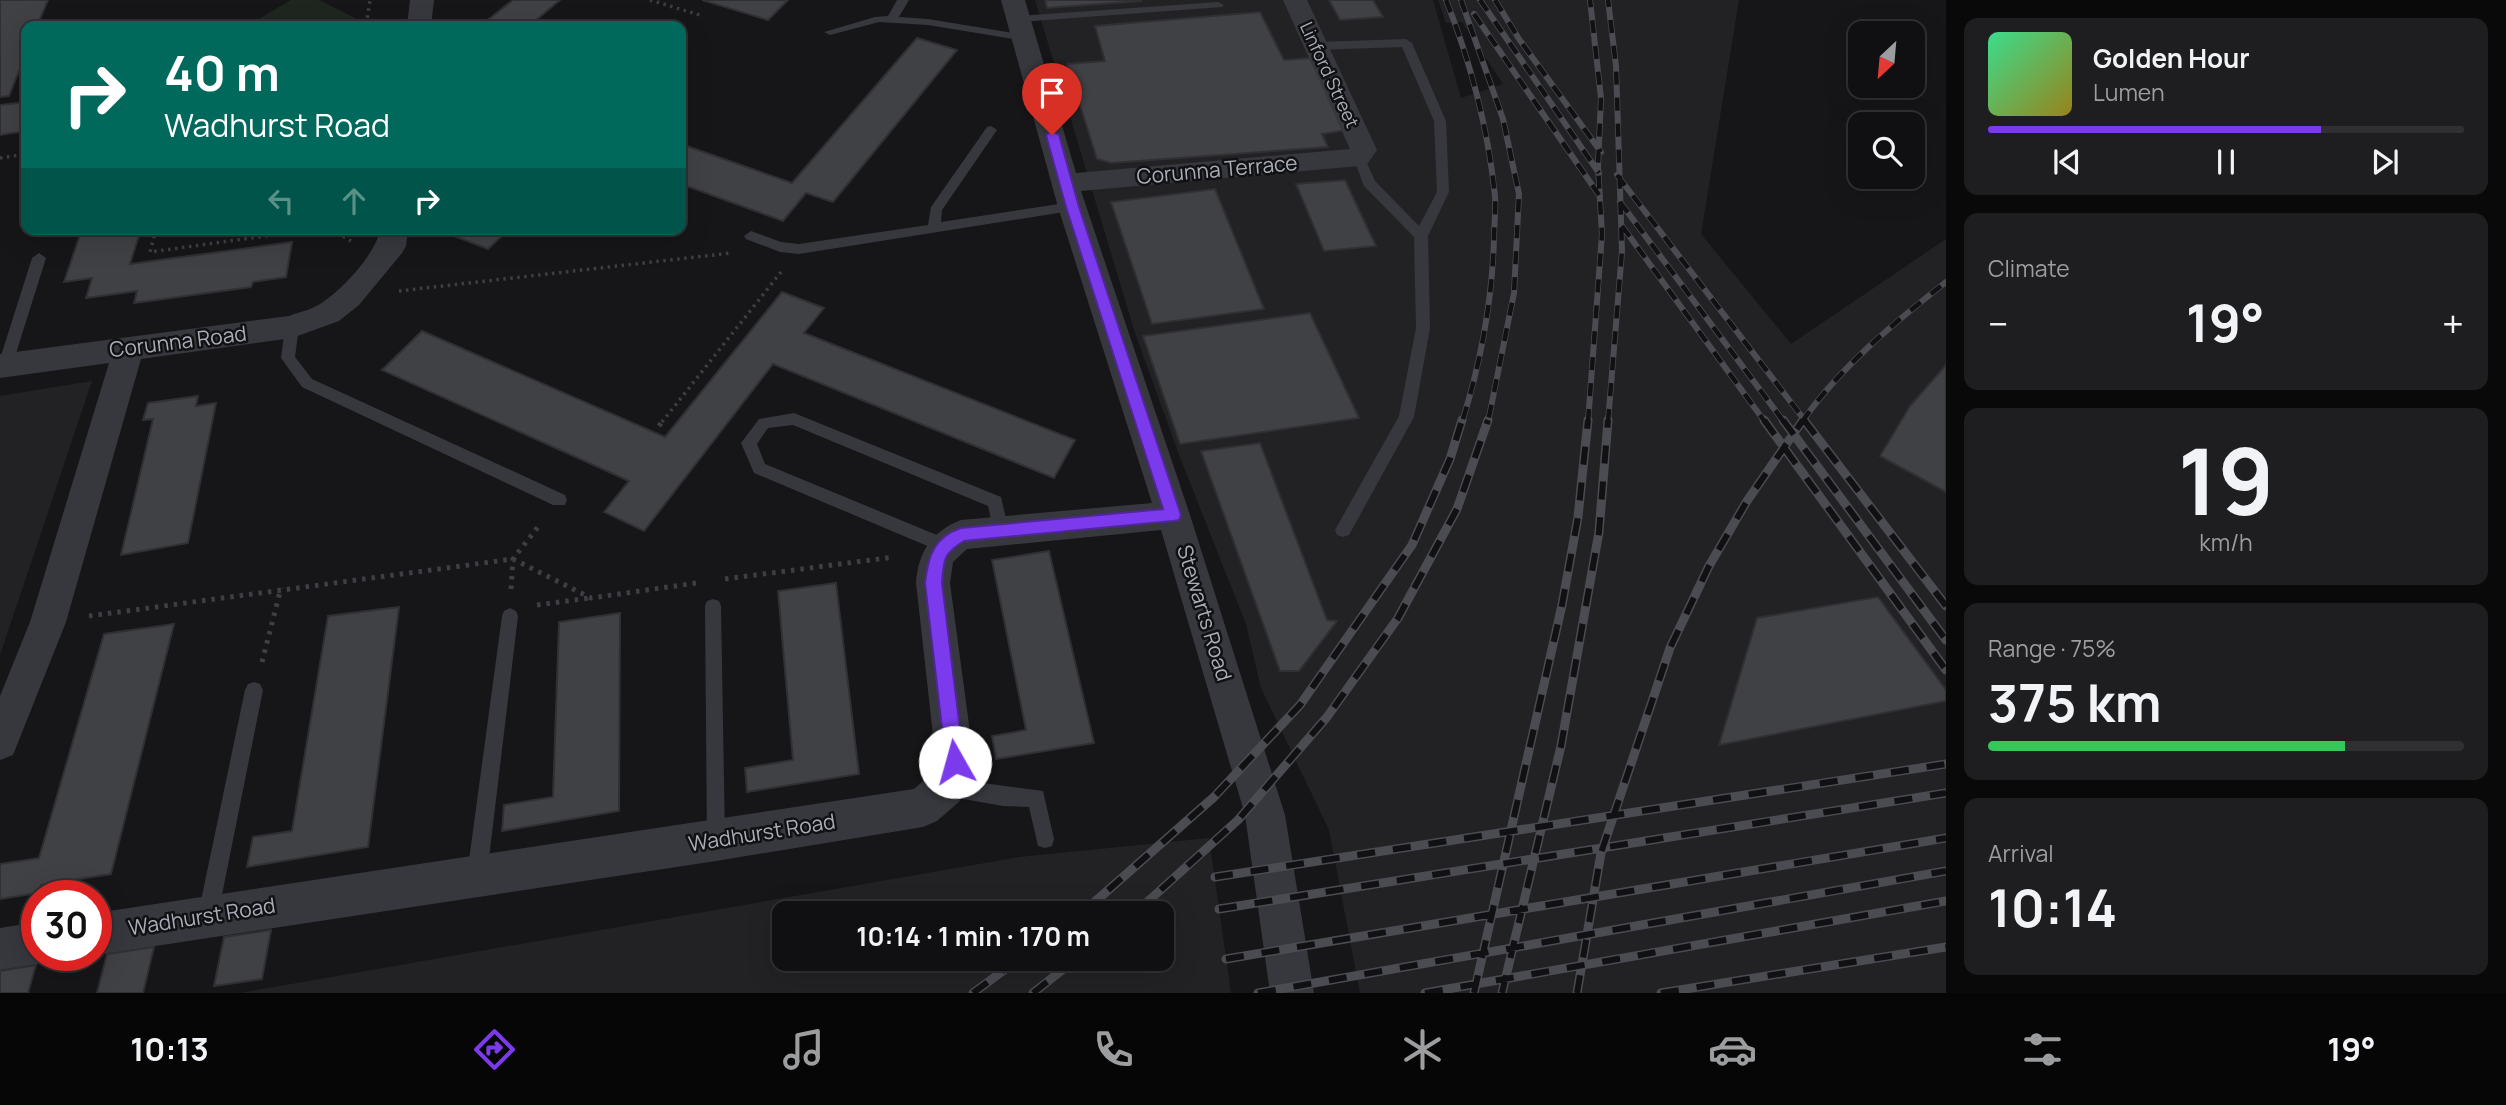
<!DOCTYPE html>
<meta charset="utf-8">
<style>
:root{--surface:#101012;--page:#1e1e20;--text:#f1f3f6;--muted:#9c9d9f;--line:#303032;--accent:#7c3aed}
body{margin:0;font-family:Manrope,sans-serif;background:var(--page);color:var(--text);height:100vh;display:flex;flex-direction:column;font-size:26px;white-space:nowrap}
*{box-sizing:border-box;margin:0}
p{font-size:23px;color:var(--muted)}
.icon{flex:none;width:38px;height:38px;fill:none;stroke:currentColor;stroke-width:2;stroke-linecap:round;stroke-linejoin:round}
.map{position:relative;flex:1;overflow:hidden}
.sheet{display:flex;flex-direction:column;gap:18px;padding:18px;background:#09090a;width:560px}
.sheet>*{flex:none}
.hud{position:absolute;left:21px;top:21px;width:665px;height:214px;border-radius:14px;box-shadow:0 7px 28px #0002,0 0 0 2px var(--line);background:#00695c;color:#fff;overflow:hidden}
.needle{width:46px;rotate:206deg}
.tools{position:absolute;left:1848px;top:21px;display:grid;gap:14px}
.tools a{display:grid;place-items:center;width:77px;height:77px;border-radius:14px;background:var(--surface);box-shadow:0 7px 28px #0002,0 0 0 2px var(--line);font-size:35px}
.speed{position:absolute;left:21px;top:880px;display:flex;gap:14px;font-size:35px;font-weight:700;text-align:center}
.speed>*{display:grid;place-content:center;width:91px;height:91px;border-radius:50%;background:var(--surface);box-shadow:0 7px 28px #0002,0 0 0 2px var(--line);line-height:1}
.speed .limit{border:10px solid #d22;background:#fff;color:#111}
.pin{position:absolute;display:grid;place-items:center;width:60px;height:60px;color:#fff;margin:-72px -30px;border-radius:50% 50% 50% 0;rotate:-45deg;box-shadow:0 0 7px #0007}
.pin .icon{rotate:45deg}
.me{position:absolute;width:77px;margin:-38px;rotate:353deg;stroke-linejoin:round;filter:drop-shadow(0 0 5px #0008)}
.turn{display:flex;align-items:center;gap:24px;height:147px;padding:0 28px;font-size:32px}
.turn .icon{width:91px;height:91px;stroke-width:2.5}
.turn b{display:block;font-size:49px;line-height:60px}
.lanes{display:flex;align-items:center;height:66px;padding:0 28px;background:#0003;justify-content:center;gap:35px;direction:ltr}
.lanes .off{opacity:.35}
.big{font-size:52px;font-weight:700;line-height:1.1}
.sheet .widget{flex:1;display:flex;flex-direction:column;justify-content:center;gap:10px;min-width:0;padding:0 24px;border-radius:14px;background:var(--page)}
.sheet .dial{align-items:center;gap:0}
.dial b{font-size:91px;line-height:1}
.song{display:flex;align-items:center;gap:21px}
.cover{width:84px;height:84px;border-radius:10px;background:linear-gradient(135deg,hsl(150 70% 55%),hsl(50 70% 35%))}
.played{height:7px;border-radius:4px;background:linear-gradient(90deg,var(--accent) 70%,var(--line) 70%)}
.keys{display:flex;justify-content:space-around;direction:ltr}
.heat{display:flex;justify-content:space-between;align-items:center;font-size:38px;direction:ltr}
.charge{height:10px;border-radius:5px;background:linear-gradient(90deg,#34c759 75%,var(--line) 0)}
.trip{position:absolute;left:772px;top:901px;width:402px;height:70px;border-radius:14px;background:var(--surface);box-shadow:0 7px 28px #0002,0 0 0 2px var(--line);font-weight:700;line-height:70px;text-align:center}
.tab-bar{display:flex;height:112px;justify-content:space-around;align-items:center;background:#060607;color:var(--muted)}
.tab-bar .icon{width:49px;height:49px}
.tab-bar .active{color:var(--accent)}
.tab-bar b{font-size:32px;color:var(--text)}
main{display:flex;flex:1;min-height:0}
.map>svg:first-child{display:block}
.built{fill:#222225;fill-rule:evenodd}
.green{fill:#1e261f}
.building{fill:#404145;stroke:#303034;stroke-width:2}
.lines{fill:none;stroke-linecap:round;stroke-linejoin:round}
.path-far1{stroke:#3d3f44;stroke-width:3.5;stroke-dasharray:2.5 4.5;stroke-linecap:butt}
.path{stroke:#3d3f44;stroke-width:5;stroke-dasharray:3.5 6;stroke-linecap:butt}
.service{fill:#37383d;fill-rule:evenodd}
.minor{fill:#37383d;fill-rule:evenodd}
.rail-far1-casing{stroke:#4a4c52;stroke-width:6}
.rail-casing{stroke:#4a4c52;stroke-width:9}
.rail-far1{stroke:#111113;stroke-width:4.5;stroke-dasharray:13;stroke-linecap:butt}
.rail{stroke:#111113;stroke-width:6;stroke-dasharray:18;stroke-linecap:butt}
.route{fill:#7c3aed;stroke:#51269a;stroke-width:2}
.labels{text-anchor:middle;stroke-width:5;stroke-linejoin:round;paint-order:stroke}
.far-street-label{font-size:18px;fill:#a8adb8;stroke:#111113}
.street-label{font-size:21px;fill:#a8adb8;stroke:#111113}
</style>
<main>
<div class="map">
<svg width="1946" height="993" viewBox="0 0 1946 993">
<rect width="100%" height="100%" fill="#161618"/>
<path class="built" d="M1035,0h398l28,98 42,-14 -41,-62 -16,1 -8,-23h301l-38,234 90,110 155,-105v754h-586l-31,-163 -68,-142 -15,-64 -67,-169 -45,-125z
M92,381l-92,274v-259z
M1209,838l22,155h-991l779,-136zM784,914h378v45h-378z"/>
<path class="green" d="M291,0h28l38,19 -12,7h-98z"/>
<path class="building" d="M0,0h48l-11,26h-11v27l-17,43 -9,1z
M513,0h47l-31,26h-49z
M702,0h86l-20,20z
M1045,0h96v1l-94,7z
M1329,0h44l10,17 -43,3z
M1260,12l24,48 26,-2 37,72 -25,4 6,13 -217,16 -14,-4 -30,-95 38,-3 -10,-35z
M917,38l40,12 -124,152 -27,-9 -23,28 -102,-37v-40l111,39z
M26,102v29l-26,4v-30z
M1345,180l31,66 -52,5 -28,-67z
M1215,189l49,120 -112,15 -41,-122z
M82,229h59l-11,35 162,-22 -6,35 -33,5 -2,5 -117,16 3,-12 -51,7 6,-20 -28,4z
M447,229h62l-21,20 -44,-17z
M782,292l42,16 -20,25 271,107 -21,38 -281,-114 -129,167 -40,-19 25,-31 -247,-111 40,-39 243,106z
M1310,313l49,105 -179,26 -37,-108z
M1946,365v127l-66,-36 30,-50z
M198,396l-2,10 20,-3 -28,140 -67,12 32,-136 -10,1 5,-17z
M1260,443l67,177 10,1 -38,50h-19l-79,-220z
M1049,551l45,192 -98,16 -4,-23 34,-6 -34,-170z
M836,583l23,191 -112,18 -2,-24 48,-8 -15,-169z
M1878,597l68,93v11l-227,44 38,-127z
M399,607l-31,240 -121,20 6,-30 39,-6 36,-215z
M620,613l-1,198 -117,20 2,-26 49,-8 6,-175z
M174,624l-63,250 -70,11 -3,8 -38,6v-35l39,-6 65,-224z
M271,930l-9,49 -48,7 10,-49z
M154,947l-11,46h-46l10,-39z
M36,965l-8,28h-28v-22z"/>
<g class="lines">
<path class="path-far1" d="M650,0l53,16
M357,26l10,-6 3,-20
M0,158l26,-4
M156,229l-6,23 166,-23
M331,229l20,12
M399,291l332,-38
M662,422l119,-150"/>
<path class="path" d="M659,426l4,-6
M725,579l169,-22
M511,589l2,-30 28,-36
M537,605l53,-7
M89,616l424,-57 78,39 105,-15
M262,662l19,-74"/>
<path class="service" d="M897,0h12l-10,17 29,2 97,16 6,3 -6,3 -97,-16 -49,-3 -49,13 -6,-3 51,-15 13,-1z
M1218,2l6,3 -2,2 -203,15 -6,-3 6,-3z
M1406,39l6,4 34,78 3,71 -21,44 2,92 -16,89 -65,118 -6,2 -6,-2 -2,-5 64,-114 17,-88 -2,-91 -50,-51 -11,-29 6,-4 4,1 12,27 44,45 18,-34 -3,-71 -32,-74 -86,3 -6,-4 6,-4z
M991,126l6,4 -55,80 -1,12 131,-20 7,5 -2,3 -278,44 -19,-2 -34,-13 -2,-3 7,-5 30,11 18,2 129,-19 3,-18 56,-80z
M39,253l7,5 -34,108 -7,6 -5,-2v-11l32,-101z
M292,322l7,5 -4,30 17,22 253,116 2,5 -2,5h-12l-251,-118 -21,-29 4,-31z
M794,413l207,84 8,34 -2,5 -6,2 -6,-2 -7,-30 -195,-81 -25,3 -11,16 8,20 184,76 2,5 -2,5 -6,2 -6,-2 -183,-77 -13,-30 18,-24z
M713,599l6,2 2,5 4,233 -2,7 -7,2 -7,-2 -2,-7 -2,-233 2,-5z
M510,608l6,3 2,5 -31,259 -3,7 -7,3 -7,-3 -3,-7 35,-259 2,-5z
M254,682l6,2 3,6 -45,225 -3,7 -7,3 -7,-3 -3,-7 47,-225 3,-6z
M946,778l97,13 11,48 -2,7 -7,2 -7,-2 -9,-39 -26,-1 -57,-10 -7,-3 -2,-6 2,-6z"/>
<path class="minor" d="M410,0h24l-3,26h-24z
M1001,0h24l51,173 274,-24 -67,-149h24l70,150 -9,13 -9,3 -278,25 109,324 95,300 29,178h-44l-25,-178 -84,-285 -194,19 -14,13 -3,21 24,179 -14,39 -23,20 -14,6 -207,34 -620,94v-42l818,-124 17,-15 5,-12 -20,-179c2,-31 16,-52 45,-63l191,-17 -94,-296z
M380,229h28l-2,17 -4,7 -43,52 -20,16 -47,17 -151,21 -75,263 -53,133 -13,5v-64l30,-74 79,-259 -109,15v-24l289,-38c10,-4 22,-6 31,-12 21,-13 57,-51 60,-75z
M37,922v34h16l-1,2 -15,6 -37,6v-42z"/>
<defs>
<path id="rail-far1" d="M1446,0c25,63 42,129 49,196 1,14 -1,29 -1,43 -2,63 -13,123 -32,183
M1461,0l42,119 16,75 -5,99 -26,129
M1480,0l119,173
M1495,0l24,39 82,113
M1474,14l125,181
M1617,175l189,247
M1620,202l164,220
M1622,226l143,196
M1588,422l14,-188 -4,-68 3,-68 -11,-98
M1608,422l14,-171 -6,-185 -8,-66
M1802,422c37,-54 93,-100 144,-140"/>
<path id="rail" d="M1764,420l182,250
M1783,420l163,220
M1804,420l142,186
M1215,877l731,-113
M1219,909l727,-116
M1081,914l133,-117 86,-92 112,-160 38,-86 12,-39
M1134,914l104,-94 89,-103 71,-99 59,-109 31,-89
M1226,959l720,-121
M973,993l46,-34
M1033,993l43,-34
M1258,993l688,-122
M1425,993l521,-92
M1474,993l88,-388 16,-88 10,-97
M1502,993l59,-247 38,-214 9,-112
M1577,993l24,-140 69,-205 39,-82 38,-65 56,-81
M1661,993l285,-46"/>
</defs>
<use href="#rail-far1" class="rail-far1-casing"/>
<use href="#rail" class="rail-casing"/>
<use href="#rail-far1" class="rail-far1"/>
<use href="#rail" class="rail"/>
</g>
<path class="route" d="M1052,131l7,4 20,72 102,308 -2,5 -6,1 -209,20c-21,13 -20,18 -22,42l22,179 -3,6 -6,3 -7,-3 -2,-6 -21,-179c3,-27 9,-46 36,-55l202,-19 -97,-302 -20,-72z"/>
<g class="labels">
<g class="far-street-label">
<text transform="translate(1329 75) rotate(65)" y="6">Linford Street</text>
</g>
<g class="street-label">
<text transform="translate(1217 170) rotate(-5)" y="7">Corunna Terrace</text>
<text transform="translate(178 342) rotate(-7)" y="7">Corunna Road</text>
<text transform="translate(1204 613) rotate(73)" y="7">Stewarts Road</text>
<text transform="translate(762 833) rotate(-9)" y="7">Wadhurst Road</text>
<text transform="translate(202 917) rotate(-9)" y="7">Wadhurst Road</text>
</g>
</g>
</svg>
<div class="tools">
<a><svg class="needle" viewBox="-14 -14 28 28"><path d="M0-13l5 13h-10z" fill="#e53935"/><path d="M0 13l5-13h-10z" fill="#9c9d9f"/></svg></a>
<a><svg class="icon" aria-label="search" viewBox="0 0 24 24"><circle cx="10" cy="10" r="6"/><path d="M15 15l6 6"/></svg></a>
</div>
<div class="speed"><div class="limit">30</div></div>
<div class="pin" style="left:1052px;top:135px;background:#d93025"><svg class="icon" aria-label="arrive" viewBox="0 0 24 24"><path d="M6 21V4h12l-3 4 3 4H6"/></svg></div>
<svg class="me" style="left:955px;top:762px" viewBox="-20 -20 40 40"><circle r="19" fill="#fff"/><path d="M0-13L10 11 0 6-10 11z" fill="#7c3aed"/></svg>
<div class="trip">10:14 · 1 min · 170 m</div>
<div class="hud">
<div class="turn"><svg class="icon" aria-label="right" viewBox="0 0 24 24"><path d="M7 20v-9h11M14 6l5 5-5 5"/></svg><div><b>40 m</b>Wadhurst Road</div></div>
<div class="lanes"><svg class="icon off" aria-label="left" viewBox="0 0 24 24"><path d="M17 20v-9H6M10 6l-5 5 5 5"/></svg><svg class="icon off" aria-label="ahead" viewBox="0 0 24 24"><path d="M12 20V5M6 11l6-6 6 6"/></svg><svg class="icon" aria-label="right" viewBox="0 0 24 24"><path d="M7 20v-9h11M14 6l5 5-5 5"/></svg></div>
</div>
</div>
<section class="sheet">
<div class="widget">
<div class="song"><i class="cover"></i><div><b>Golden Hour</b><p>Lumen</p></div></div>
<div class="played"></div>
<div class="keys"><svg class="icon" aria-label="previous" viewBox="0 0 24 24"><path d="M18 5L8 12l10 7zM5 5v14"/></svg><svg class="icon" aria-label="pause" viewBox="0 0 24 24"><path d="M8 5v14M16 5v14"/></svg><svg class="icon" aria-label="next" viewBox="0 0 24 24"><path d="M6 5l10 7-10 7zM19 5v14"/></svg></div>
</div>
<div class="widget"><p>Climate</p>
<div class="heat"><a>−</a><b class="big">19°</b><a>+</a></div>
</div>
<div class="widget dial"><b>19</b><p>km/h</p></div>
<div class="widget"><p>Range · 75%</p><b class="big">375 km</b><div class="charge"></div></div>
<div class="widget"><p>Arrival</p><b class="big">10:14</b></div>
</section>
</main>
<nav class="tab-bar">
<b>10:13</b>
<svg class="icon active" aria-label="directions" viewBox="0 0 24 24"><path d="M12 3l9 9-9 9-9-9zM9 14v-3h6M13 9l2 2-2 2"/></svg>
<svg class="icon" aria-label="music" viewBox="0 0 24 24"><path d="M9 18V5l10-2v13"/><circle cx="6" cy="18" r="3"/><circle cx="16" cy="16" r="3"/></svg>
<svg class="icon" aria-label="phone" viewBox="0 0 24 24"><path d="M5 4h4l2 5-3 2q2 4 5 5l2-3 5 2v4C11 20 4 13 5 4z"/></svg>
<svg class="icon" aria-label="climate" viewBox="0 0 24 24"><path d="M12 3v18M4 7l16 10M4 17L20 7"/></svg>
<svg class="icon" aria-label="car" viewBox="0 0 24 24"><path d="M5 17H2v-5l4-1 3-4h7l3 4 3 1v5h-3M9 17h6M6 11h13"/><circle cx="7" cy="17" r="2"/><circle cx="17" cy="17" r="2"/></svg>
<svg class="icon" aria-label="filters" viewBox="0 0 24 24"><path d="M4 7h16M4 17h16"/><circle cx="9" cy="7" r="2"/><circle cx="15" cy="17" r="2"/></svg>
<b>19°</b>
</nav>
